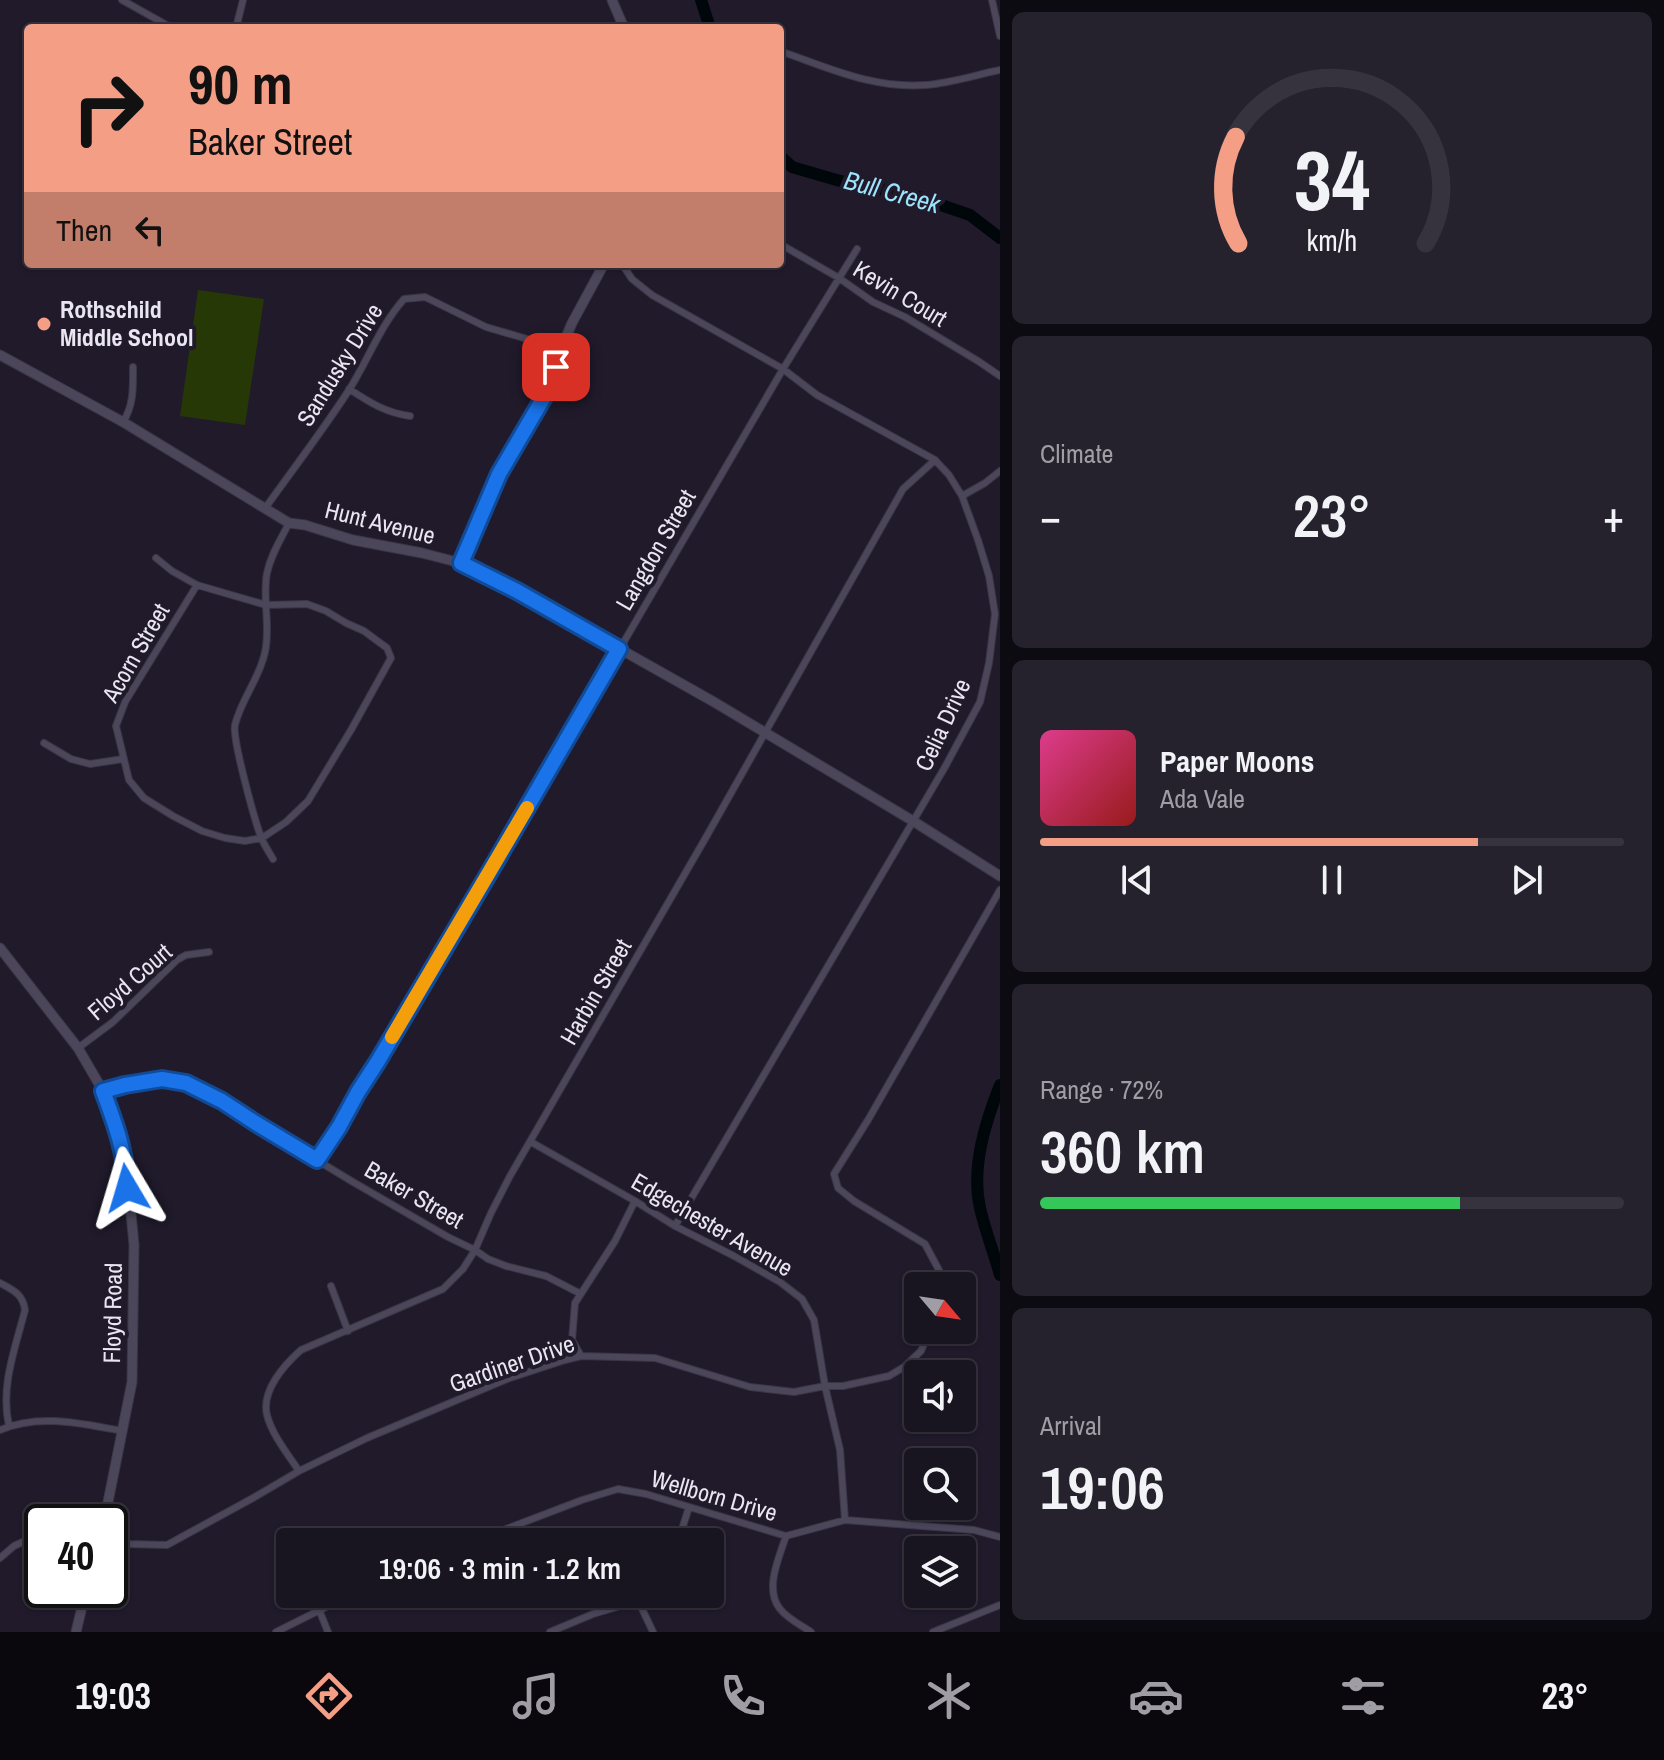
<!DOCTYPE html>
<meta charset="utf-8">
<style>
:root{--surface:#181420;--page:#25212d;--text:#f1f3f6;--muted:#9f9ea5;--line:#36333e;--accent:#f49e86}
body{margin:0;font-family:"Archivo Narrow",sans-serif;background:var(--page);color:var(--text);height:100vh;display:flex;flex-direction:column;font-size:30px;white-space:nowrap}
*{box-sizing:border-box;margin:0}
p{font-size:26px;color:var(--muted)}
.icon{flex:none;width:44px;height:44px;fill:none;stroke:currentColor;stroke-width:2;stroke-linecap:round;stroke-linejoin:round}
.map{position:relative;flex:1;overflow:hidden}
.drawer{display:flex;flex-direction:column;gap:12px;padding:12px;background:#0d0b12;width:664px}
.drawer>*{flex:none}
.top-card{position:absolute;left:24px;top:24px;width:760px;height:244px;border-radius:8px;box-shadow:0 2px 6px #0004,0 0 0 2px var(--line);background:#f49e86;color:#111;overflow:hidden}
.needle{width:52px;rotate:119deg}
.fabs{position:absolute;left:904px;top:1272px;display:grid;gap:16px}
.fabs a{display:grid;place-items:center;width:72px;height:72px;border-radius:8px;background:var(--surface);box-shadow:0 2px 6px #0004,0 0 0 2px var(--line);font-size:40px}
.speed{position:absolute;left:24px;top:1504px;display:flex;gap:16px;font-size:40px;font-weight:700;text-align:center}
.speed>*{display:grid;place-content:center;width:104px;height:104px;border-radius:50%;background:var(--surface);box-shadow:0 2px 6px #0004,0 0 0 2px var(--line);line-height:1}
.speed .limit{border:4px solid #111;border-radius:12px;background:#fff;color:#111}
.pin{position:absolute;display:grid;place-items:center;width:68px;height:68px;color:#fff;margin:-34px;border-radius:16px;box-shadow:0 4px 12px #0006}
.me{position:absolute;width:88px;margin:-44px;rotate:353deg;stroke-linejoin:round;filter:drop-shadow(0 0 6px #0008)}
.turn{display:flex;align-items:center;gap:28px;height:168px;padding:0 32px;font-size:36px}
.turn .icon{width:104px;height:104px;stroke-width:2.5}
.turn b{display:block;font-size:56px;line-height:68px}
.then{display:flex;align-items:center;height:76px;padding:0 32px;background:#0003;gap:16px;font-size:30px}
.big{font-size:60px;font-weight:600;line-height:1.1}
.drawer .widget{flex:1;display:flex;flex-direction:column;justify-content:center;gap:12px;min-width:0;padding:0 28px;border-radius:12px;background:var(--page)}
.drawer .dial{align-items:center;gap:0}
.dial svg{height:208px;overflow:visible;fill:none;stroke:var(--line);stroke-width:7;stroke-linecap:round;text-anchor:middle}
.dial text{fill:var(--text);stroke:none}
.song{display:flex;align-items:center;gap:24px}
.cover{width:96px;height:96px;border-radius:12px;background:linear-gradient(135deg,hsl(330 70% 55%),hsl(0 70% 35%))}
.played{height:8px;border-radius:4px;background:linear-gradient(90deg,var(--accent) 75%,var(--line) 75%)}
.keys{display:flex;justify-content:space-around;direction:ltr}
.heat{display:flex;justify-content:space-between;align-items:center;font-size:44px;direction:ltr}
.charge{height:12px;border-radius:6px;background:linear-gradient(90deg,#34c759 72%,var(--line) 0)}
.trip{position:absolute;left:276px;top:1528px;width:448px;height:80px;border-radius:8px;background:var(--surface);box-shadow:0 2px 6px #0004,0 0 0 2px var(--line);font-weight:600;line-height:80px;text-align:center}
.tab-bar{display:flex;height:128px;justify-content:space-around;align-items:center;background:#0a080d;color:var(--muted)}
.tab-bar .icon{width:56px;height:56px}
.tab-bar .current{color:var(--accent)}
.tab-bar b{font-size:36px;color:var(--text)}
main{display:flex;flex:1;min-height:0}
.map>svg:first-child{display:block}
.green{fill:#273807}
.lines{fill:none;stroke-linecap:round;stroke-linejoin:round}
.river{stroke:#00070a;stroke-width:12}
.street-casing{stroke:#3b3644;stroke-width:8}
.secondary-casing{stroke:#3b3644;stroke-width:11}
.street{stroke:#4c465a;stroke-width:6}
.secondary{stroke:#4c465a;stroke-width:9}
.route-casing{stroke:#114b97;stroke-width:20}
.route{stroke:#1a73e8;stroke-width:14}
.slow{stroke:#f59e0b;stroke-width:14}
.poi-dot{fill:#f49e86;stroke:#201a2b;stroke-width:3}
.labels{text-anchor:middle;stroke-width:8;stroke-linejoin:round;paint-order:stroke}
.street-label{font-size:24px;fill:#e9e5f1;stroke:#201a2b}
.poi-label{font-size:24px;font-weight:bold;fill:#e9e5f1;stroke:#201a2b;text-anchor:start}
.water-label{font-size:26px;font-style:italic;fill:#9de4fd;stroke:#201a2b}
</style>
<main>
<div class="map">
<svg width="1000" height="1632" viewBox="0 0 1000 1632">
<rect width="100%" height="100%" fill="#201a2b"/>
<path class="green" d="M198,290l66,9 -19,126 -65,-9z"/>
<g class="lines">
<path class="river" d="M701,0l9,28
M780,156l12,11 48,14 75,15 55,19 30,23
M1000,1085c-15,38 -29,83 -20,123 5,22 14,45 20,67"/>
<defs>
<path id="street" d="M122,0l50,28
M992,0l8,36
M236,28l7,-28
M780,51c49,17 93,38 146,34 24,-2 50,-10 74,-15
M780,244l59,34 34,24 32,15 73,44 22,15
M622,264l10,15 20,16 131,74 34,26 118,65 14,15 13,21 16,44 11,36 6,38 -6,49 -9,39 -35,65 -270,459
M349,389c20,13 37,24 61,27
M123,422c11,-17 10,-35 10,-55
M962,496l23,-13 15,-12
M266,507c28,-39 57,-77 83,-117 19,-30 31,-64 55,-91l21,-2 61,30 75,22
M156,558l16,13 25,14 69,20 41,-1 19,7 20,12 18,8 23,17 4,10 -40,72 -43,71 -22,21 -24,16 -17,3 -20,-3 -23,-7 -29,-15 -29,-18 -15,-18 -13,-54 9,-24 72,-117
M44,743l27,16 19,5 33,-5
M273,859c-4,-7 -9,-14 -12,-22 -6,-16 -29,-98 -26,-112 6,-26 25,-47 30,-73 6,-26 -3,-53 2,-79 4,-19 14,-34 22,-50
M78,1048l35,-26 64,-62 9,-5 23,-3
M103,1091l22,-6 37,-6 24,4 36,18 32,21 99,60 95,55 27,13 13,9 18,7 40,10 35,18
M531,1142l104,59 40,25 59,30 46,26 22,17 12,21 11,66 15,64 5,70
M317,1160l22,-33 19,-35 20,-31 114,-193 291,-499 74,-120
M0,1283c13,7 23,11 25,27 -10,39 -25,77 -16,116
M331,1286l17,45
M940,1286v-14l-15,-28 -71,-43 -16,-13 -4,-14 34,-54 132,-230
M581,1356l-9,-16 3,-37 40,-62 20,-40
M565,1360l7,-20
M0,1430c40,-17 82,-6 123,1
M299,1471c-11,-17 -27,-36 -32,-56 -6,-24 17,-50 34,-65l142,-61 20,-20 12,-19 16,-37 19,-37 195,-337 198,-350 32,-29
M786,1536c-7,22 -22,53 -6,73 8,10 21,16 31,23
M110,1541l17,3 40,1 86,-47 46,-27 68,-33 140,-59 58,-19 16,-4 74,2 95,29 44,5 31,-6h18l46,-10 15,-9 17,-16 9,-21
M472,1542l110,-42 36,-11 28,5 140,42 59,-16 129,10 26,7
M678,1542l11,-35
M0,1558l14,-12 28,-13
M637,1598l16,34
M320,1612l8,20
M276,1632l76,-38
M550,1632l43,-18 27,-8 22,-12
M933,1632l67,-27"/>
<path id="secondary" d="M612,0l12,28
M0,355l123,67 166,101 16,2 48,15 69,13 39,10 56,28 197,111 199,119 87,55
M461,563l38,-89 52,-89 10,-36 11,-26 32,-59
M0,948l78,100 25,43 15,39 8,32 8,83 -2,137 -28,140
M76,1632l10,-42"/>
</defs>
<use href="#street" class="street-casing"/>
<use href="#secondary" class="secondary-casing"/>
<use href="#street" class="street"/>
<use href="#secondary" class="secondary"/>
</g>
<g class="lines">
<defs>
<path id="route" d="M127,1188c-2,-38 -11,-62 -24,-97l22,-6 37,-6 24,4 36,18 32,21 63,38 22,-33 19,-35 20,-31 114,-193 127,-219 -102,-58 -56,-28 38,-89 52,-89 5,-18"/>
</defs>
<use href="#route" class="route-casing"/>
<use href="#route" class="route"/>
<path class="slow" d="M392,1037l135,-229"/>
</g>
<circle class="poi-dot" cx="44" cy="324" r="8"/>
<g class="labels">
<g class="street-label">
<text transform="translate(900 294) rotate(31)" y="8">Kevin Court</text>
<text transform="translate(340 365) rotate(-58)" y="8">Sandusky Drive</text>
<text transform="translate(380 523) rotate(14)" y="8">Hunt Avenue</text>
<text transform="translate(656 550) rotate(-60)" y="8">Langdon Street</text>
<text transform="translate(136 653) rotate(-60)" y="8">Acorn Street</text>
<text transform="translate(943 725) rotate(-65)" y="8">Celia Drive</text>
<text transform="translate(130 982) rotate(-41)" y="8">Floyd Court</text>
<text transform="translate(596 992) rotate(-60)" y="8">Harbin Street</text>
<text transform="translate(414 1195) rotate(30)" y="8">Baker Street</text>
<text transform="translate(712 1225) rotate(30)" y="8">Edgechester Avenue</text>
<text transform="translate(113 1313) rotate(-89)" y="8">Floyd Road</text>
<text transform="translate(512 1364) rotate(-19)" y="8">Gardiner Drive</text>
<text transform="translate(714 1496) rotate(16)" y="8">Wellborn Drive</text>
</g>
<g class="poi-label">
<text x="60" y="318">Rothschild<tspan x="60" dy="28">Middle School</tspan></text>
</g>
<g class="water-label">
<text transform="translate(892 192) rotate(15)" y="9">Bull Creek</text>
</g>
</g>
</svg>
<div class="fabs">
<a><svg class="needle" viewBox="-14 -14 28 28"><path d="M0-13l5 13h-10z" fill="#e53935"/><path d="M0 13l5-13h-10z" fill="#9f9ea5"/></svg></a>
<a><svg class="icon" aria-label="sound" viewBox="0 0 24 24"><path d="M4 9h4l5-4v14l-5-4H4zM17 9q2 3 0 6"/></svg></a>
<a><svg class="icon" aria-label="search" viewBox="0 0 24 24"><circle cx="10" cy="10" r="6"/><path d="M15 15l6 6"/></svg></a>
<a><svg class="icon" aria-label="layers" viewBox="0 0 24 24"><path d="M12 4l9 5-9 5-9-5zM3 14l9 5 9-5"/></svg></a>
</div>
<div class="speed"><div class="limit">40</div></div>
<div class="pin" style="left:556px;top:367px;background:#d93025"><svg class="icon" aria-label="arrive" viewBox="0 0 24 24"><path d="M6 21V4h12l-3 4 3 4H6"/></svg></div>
<svg class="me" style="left:127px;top:1188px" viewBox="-20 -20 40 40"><path d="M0-17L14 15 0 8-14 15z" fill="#1a73e8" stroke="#fff" stroke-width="4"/></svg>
<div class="trip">19:06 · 3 min · 1.2 km</div>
<div class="top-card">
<div class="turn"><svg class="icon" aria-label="right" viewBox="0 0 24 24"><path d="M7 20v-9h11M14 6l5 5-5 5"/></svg><div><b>90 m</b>Baker Street</div></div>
<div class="then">Then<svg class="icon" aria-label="left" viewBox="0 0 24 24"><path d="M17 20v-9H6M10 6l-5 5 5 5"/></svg></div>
</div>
</div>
<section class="drawer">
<div class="widget dial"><svg viewBox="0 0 100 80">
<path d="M14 69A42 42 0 1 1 86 69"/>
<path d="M14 69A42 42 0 0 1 13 28" stroke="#f49e86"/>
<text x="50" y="56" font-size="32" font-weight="700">34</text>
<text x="50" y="72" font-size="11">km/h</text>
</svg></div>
<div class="widget"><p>Climate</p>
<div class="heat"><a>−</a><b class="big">23°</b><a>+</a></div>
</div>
<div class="widget">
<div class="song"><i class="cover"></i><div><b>Paper Moons</b><p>Ada Vale</p></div></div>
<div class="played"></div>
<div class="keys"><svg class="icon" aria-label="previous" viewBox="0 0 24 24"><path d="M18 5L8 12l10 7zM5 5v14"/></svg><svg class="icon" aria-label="pause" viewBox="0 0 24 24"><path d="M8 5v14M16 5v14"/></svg><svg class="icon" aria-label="next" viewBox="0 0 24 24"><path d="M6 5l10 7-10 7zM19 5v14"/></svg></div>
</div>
<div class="widget"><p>Range · 72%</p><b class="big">360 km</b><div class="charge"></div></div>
<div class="widget"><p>Arrival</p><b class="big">19:06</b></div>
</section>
</main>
<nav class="tab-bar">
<b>19:03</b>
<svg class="icon current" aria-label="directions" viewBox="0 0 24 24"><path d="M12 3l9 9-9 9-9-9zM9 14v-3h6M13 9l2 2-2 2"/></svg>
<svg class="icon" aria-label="music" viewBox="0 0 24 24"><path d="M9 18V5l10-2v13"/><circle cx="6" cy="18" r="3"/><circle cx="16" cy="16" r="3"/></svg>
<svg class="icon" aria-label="phone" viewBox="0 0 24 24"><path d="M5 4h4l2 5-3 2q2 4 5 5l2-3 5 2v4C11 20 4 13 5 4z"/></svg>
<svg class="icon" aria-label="climate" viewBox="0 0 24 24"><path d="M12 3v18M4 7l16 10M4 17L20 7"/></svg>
<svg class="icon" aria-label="car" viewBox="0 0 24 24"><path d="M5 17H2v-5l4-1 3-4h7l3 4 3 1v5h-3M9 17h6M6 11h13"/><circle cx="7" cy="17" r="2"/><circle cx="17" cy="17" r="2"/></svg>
<svg class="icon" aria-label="filters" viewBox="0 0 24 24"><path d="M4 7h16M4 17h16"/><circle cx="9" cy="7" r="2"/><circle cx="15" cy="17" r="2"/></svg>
<b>23°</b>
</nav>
